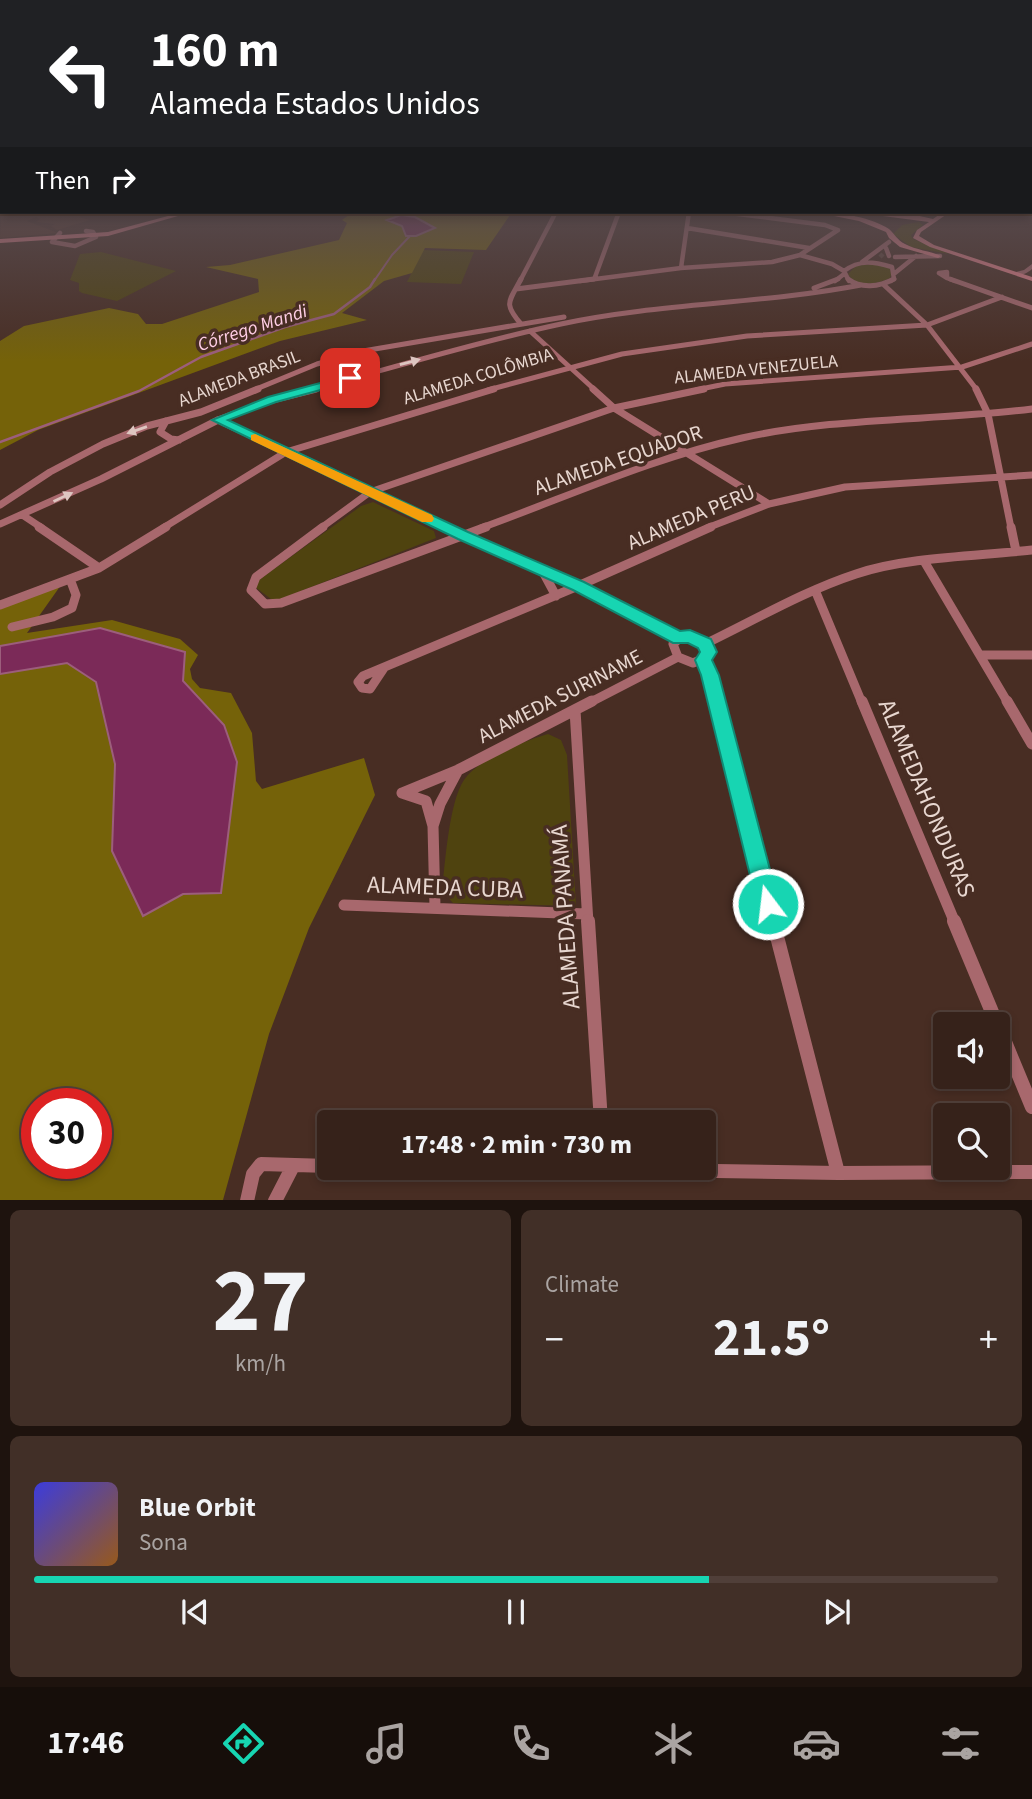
<!DOCTYPE html>
<meta charset="utf-8">
<style>
:root{--surface:#36221a;--page:#412f27;--text:#f1f3f6;--muted:#aaa4a2;--line:#503f39;--accent:#17d5b2}
body{margin:0;font-family:"Source Sans 3",sans-serif;background:var(--page);color:var(--text);height:100vh;display:flex;flex-direction:column;font-size:26px;white-space:nowrap}
*{box-sizing:border-box;margin:0}
p{font-size:23px;color:var(--muted)}
.icon{flex:none;width:38px;height:38px;fill:none;stroke:currentColor;stroke-width:2;stroke-linecap:round;stroke-linejoin:round}
.map{position:relative;height:1200px;overflow:hidden}
.sheet{display:flex;flex-direction:column;gap:10px;padding:10px;background:#1e130e;flex:1}
.sheet>*{flex:none}
.top-card{position:absolute;left:0px;top:0px;width:1032px;height:214px;box-shadow:0 4px 10px #0003,0 0 0 2px var(--line);background:#202124;color:#fff;overflow:hidden}
.controls{position:absolute;left:933px;top:1012px;display:grid;gap:14px}
.controls a{display:grid;place-items:center;width:77px;height:77px;border-radius:7px;background:var(--surface);box-shadow:0 4px 10px #0003,0 0 0 2px var(--line);font-size:35px}
.speed{position:absolute;left:21px;top:1088px;display:flex;gap:14px;font-size:35px;font-weight:700;text-align:center}
.speed>*{display:grid;place-content:center;width:91px;height:91px;border-radius:50%;background:var(--surface);box-shadow:0 4px 10px #0003,0 0 0 2px var(--line);line-height:1}
.speed .limit{border:10px solid #d22;background:#fff;color:#111}
.pin{position:absolute;display:grid;place-items:center;width:60px;height:60px;color:#fff;margin:-30px;border-radius:14px;box-shadow:0 4px 10px #0006}
.me{position:absolute;width:77px;margin:-38px;rotate:345deg;stroke-linejoin:round;filter:drop-shadow(0 0 5px #0008)}
.turn{display:flex;align-items:center;gap:24px;height:147px;padding:0 35px;font-size:32px}
.turn .icon{width:91px;height:91px;stroke-width:2.5}
.turn b{display:block;font-size:49px;line-height:60px}
.then{display:flex;align-items:center;height:66px;padding:0 35px;background:#0003;gap:14px;font-size:26px}
.big{font-size:52px;font-weight:700;line-height:1.1}
.sheet .card{flex:1;display:flex;flex-direction:column;justify-content:center;gap:10px;min-width:0;padding:0 24px;border-radius:10px;background:var(--page)}
.sheet .dial{align-items:center;gap:0}
.dial b{font-size:91px;line-height:1}
.song{display:flex;align-items:center;gap:21px}
.cover{width:84px;height:84px;border-radius:10px;background:linear-gradient(135deg,hsl(240 70% 55%),hsl(30 70% 35%))}
.played{height:7px;border-radius:4px;background:linear-gradient(90deg,var(--accent) 70%,var(--line) 70%)}
.keys{display:flex;justify-content:space-around;direction:ltr}
.heat{display:flex;justify-content:space-between;align-items:center;font-size:38px;direction:ltr}
.sheet .tiles{flex:1;display:grid;gap:10px;grid-template-columns:1fr 1fr}
.card:last-child{grid-column:span 2}
.trip{position:absolute;left:317px;top:1110px;width:399px;height:70px;border-radius:7px;background:var(--surface);box-shadow:0 4px 10px #0003,0 0 0 2px var(--line);font-weight:700;line-height:70px;text-align:center}
.tabs{display:flex;height:112px;justify-content:space-around;align-items:center;background:#160e0a;color:var(--muted)}
.tabs .icon{width:49px;height:49px}
.tabs .selected{color:var(--accent)}
.tabs b{font-size:32px;color:var(--text)}
.map>svg:first-child{display:block}
.built{fill:#553427}
.green{fill:#4f430f}
.forest{fill:#756209;fill-rule:evenodd}
.water{fill:#7b2a58;stroke:#9c5e7c;stroke-width:2}
.lines{fill:none;stroke-linecap:round;stroke-linejoin:round}
.stream-far1{stroke:#9c5e7c;stroke-width:2}
.stream{stroke:#9c5e7c;stroke-width:2.5}
.minor-tunnel{stroke:#60463d;stroke-width:4.5;stroke-dasharray:4.5 2.5;stroke-linecap:butt}
.minor-far5{stroke:#a8686d;stroke-width:4.5}
.minor-far4{stroke:#a8686d;stroke-width:5}
.minor-far3{stroke:#a8686d;stroke-width:7}
.minor-far2{stroke:#a8686d;stroke-width:9}
.minor-far1{stroke:#a8686d;stroke-width:11}
.minor{stroke:#a8686d;stroke-width:14}
.tertiary{fill:#a8686d;fill-rule:evenodd}
.secondary{fill:#e8828c;fill-rule:evenodd}
.oneway{fill:#dec6c1}
.route{fill:#17d5b2;stroke:#0f8a74;stroke-width:2}
.slow{fill:#f59e0b}
.labels{text-anchor:middle;stroke-width:7;stroke-linejoin:round;paint-order:stroke}
.far-street-label{font-size:18px;fill:#e8d7d0;stroke:#482d23}
.far-water-label{font-size:19px;font-style:italic;fill:#ffcee5;stroke:#482d23}
.street-label{font-size:21px;fill:#e8d7d0;stroke:#482d23}
.near-street-label{font-size:24px;fill:#e8d7d0;stroke:#482d23}
</style>
<div class="map">
<svg width="1032" height="1201" viewBox="0 0 1032 1201">
<rect width="100%" height="100%" fill="#482d23"/>
<path class="built" d="M2,201v11h82l4,1 -9,4 11,3 -33,10 -6,-4 4,-2 -19,-2 4,-3 -4,-2 -9,4 31,12 -58,5z"/>
<path class="green" d="M919,222l4,3 -12,10 2,4 36,15 -38,-7 -18,-13 9,-9z
M423,250l51,2 -13,32 -54,-2z
M101,252l75,19 -59,30 -35,-8 -3,-2v-8l-9,-3 10,-26z
M877,263l12,5 3,4 -2,6c-14,6 -32,11 -42,-4l8,-8z
M373,502l61,29 2,7 -158,62 -7,-1 -16,-12 4,-7 102,-74z
M548,734l13,6 6,15 9,151 -123,-3 -11,-12c3,-27 7,-89 22,-111 14,-21 60,-39 84,-46z"/>
<path class="forest" d="M353,212h121l4,4h19l6,-4h9l-26,38 -61,-2 -13,25 -28,8 -42,32 25,7 -87,21 -242,89 -38,20v-109l24,-15 85,-18 29,6 8,10h16l97,-32 -1,-13 -52,-12 24,-2 109,-25 8,-17 -5,-3z
M61,585l-34,48 85,-13 68,19 18,16 -8,14 2,10 8,9 31,5 21,40 4,48 6,8 102,-31 11,37 -66,133 -40,106 -46,166 -223,1v-594zM37,1104h59v60h-59z"/>
<path class="water" d="M401,215l14,2 20,11 -19,8h-10l-4,-10 -15,-6z
M100,628l85,24 -2,29 41,44 13,37 -16,131 -38,1 -40,22 -31,-65 3,-87 -19,-82 -29,-19 -67,11v-28z"/>
<g class="lines">
<path class="stream-far1" d="M374,281l18,-26 18,-19"/>
<path class="stream" d="M0,442l139,-51 62,-34 84,-30 49,-13 36,-27 5,-8"/>
<path class="minor-tunnel" d="M880,257l3,-3"/>
<path class="minor-far5" d="M687,228l122,20
M60,233l-8,9 23,4 21,-9 -3,-5 -7,-1
M886,248l3,8
M800,255l32,9 12,7
M895,257l45,-1
M862,262l27,-20
M681,268l8,-56
M947,272v6l-8,-5z
M895,273l21,-17
M595,277l24,-65
M947,278l8,3
M520,281l36,-69
M580,281l101,-13 91,-6 28,-7 38,-25 -13,-5 -103,-13
M835,281l9,-7
M849,281l-5,-10c16,-12 30,-9 48,-4l2,12 -3,2"/>
<path class="minor-far4" d="M521,279c-12,23 -18,24 0,45
M848,279c13,10 31,8 46,0
M950,279l82,29
M884,285l43,40 50,65
M814,288l24,-9
M516,289l78,-10
M530,331l65,59
M254,390l63,-26 46,-13 201,-34
M309,390c84,-22 167,-48 252,-66 99,-21 201,-20 300,-39
M488,390l134,-36 125,-18 180,-11 75,-28
M696,390l29,-6 237,-17 70,-23"/>
<path class="minor-far3" d="M593,389l21,19 155,96
M976,389l12,25 23,114
M218,420l231,108
M166,421l-6,11 11,7 8,1
M0,505l50,-33 53,-28 44,-18 54,-14 57,-23
M24,516l18,12
M0,524l101,-45 117,-59 54,-20 44,-11
M163,528l123,-76 208,-63
M321,528l49,-36 244,-84 90,-19
M481,528c86,-31 171,-70 261,-90 94,-21 194,-17 290,-29
M707,528l62,-24 76,-17 187,-12"/>
<path class="minor-far2" d="M39,527l60,41
M323,527l-67,50 -5,13 14,14 16,-1 205,-76
M445,527l133,59 101,52
M1011,527l5,24
M924,561l84,142
M542,570l14,26
M815,590l47,113
M0,605l99,-37 67,-41
M12,627l41,-10 19,-9 4,-13 -6,-16
M681,637l20,3 7,8 -1,9 -14,6 -15,-6 -5,-13z
M705,644c50,-24 99,-53 151,-70 49,-17 123,-18 176,-24
M980,655h52
M704,660l13,43
M384,668l-14,21 -8,-1 -4,-6 5,-6 215,-90 133,-59
M589,703l89,-46"/>
<path class="minor-far1" d="M717,701l57,222
M862,701l93,222
M1007,701l25,43
M575,710l13,213
M402,793l56,-23 134,-69
M402,793l24,8 7,25
M344,905l243,9
M435,907l-2,-81 7,-22 18,-34"/>
<path class="minor" d="M588,921l13,201
M773,921l65,252
M954,921l43,103
M998,1025l34,82
M463,1167l375,6 194,-1
M247,1201l6,-27 8,-10 68,2
M275,1201l18,-35"/>
<path class="tertiary" d="M0,197h2v3h-2z
M1032,264v5c-5,5 -14,8 -20,4l12,-3z"/>
<path class="secondary" d="M183,212h9l-84,24 -108,7v-4l108,-7z
M814,212c21,-1 58,5 75,17 6,5 8,11 16,15 11,6 25,7 36,12l-3,2 -38,-11 -11,-9 -3,-6 -27,-11z
M852,212l63,3 18,4 10,-7h7l-29,20 -2,4 15,9 98,32v4l-102,-34 -17,-9 4,-8 12,-8z"/>
</g>
<defs><path id="oneway-solid" d="M-6-.8H1V-3.2L6.5 0L1 3.2V.8H-6Z" transform="scale(1.75)"/></defs>
<g class="oneway">
<use href="#oneway-solid" transform="translate(410 362) rotate(-15)"/>
<use href="#oneway-solid" transform="translate(137 430) rotate(161)"/>
<use href="#oneway-solid" transform="translate(63 497) rotate(-25)"/>
</g>
<linearGradient id="sky" x2="0" y2="1"><stop stop-color="#281913"/><stop offset="0.53" stop-color="#584c50"/><stop offset="1" stop-color="#584c50" stop-opacity="0"/></linearGradient>
<rect width="1032" height="361" fill="url(#sky)"/>
<path class="route" d="M350,375l4,1v5l-78,21 -48,18 240,112 116,50 96,49 10,-1 21,9 6,13 -5,8 7,15 60,229 -3,8 -8,3 -8,-3 -3,-8 -56,-229 -6,-15 5,-8 -2,-4 -10,-5h-15l-100,-53 -115,-51 -246,-119 56,-23z"/>
<path class="slow" d="M255,434l177,81 2,4 -2,3h-10l-171,-82v-5z"/>
<g class="labels">
<g class="far-street-label">
<text transform="translate(756 369) rotate(-6)" y="6">ALAMEDA VENEZUELA</text>
<text transform="translate(478 376) rotate(-17)" y="6">ALAMEDA COLÔMBIA</text>
<text transform="translate(239 378) rotate(-21)" y="6">ALAMEDA BRASIL</text>
</g>
<g class="far-water-label">
<text transform="translate(252 327) rotate(-18)" y="7">Córrego Mandi</text>
</g>
<g class="street-label">
<text transform="translate(618 460) rotate(-19)" y="7">ALAMEDA EQUADOR</text>
<text transform="translate(691 517) rotate(-23)" y="7">ALAMEDA PERU</text>
<text transform="translate(560 696) rotate(-27)" y="7">ALAMEDA SURINAME</text>
</g>
<g class="near-street-label">
<text transform="translate(927 798) rotate(67)" y="8">ALAMEDAHONDURAS</text>
<text transform="translate(445 887) rotate(2)" y="8">ALAMEDA CUBA</text>
<text transform="translate(565 917) rotate(-94)" y="8">ALAMEDA PANAMÁ</text>
</g>
</g>
</svg>
<div class="controls">
<a><svg class="icon" aria-label="sound" viewBox="0 0 24 24"><path d="M4 9h4l5-4v14l-5-4H4zM17 9q2 3 0 6"/></svg></a>
<a><svg class="icon" aria-label="search" viewBox="0 0 24 24"><circle cx="10" cy="10" r="6"/><path d="M15 15l6 6"/></svg></a>
</div>
<div class="speed"><div class="limit">30</div></div>
<div class="pin" style="left:350px;top:378px;background:#d93025"><svg class="icon" aria-label="arrive" viewBox="0 0 24 24"><path d="M6 21V4h12l-3 4 3 4H6"/></svg></div>
<svg class="me" style="left:768px;top:904px" viewBox="-20 -20 40 40"><circle r="17" fill="#17d5b2" stroke="#fff" stroke-width="3"/><path d="M0-11L8 9 0 5-8 9z" fill="#fff"/></svg>
<div class="trip">17:48 · 2 min · 730 m</div>
<div class="top-card">
<div class="turn"><svg class="icon" aria-label="left" viewBox="0 0 24 24"><path d="M17 20v-9H6M10 6l-5 5 5 5"/></svg><div><b>160 m</b>Alameda Estados Unidos</div></div>
<div class="then">Then<svg class="icon" aria-label="right" viewBox="0 0 24 24"><path d="M7 20v-9h11M14 6l5 5-5 5"/></svg></div>
</div>
</div>
<section class="sheet">
<div class="tiles">
<div class="card dial"><b>27</b><p>km/h</p></div>
<div class="card"><p>Climate</p>
<div class="heat"><a>−</a><b class="big">21.5°</b><a>+</a></div>
</div>
<div class="card">
<div class="song"><i class="cover"></i><div><b>Blue Orbit</b><p>Sona</p></div></div>
<div class="played"></div>
<div class="keys"><svg class="icon" aria-label="previous" viewBox="0 0 24 24"><path d="M18 5L8 12l10 7zM5 5v14"/></svg><svg class="icon" aria-label="pause" viewBox="0 0 24 24"><path d="M8 5v14M16 5v14"/></svg><svg class="icon" aria-label="next" viewBox="0 0 24 24"><path d="M6 5l10 7-10 7zM19 5v14"/></svg></div>
</div>
</div>
</section>
<nav class="tabs">
<b>17:46</b>
<svg class="icon selected" aria-label="directions" viewBox="0 0 24 24"><path d="M12 3l9 9-9 9-9-9zM9 14v-3h6M13 9l2 2-2 2"/></svg>
<svg class="icon" aria-label="music" viewBox="0 0 24 24"><path d="M9 18V5l10-2v13"/><circle cx="6" cy="18" r="3"/><circle cx="16" cy="16" r="3"/></svg>
<svg class="icon" aria-label="phone" viewBox="0 0 24 24"><path d="M5 4h4l2 5-3 2q2 4 5 5l2-3 5 2v4C11 20 4 13 5 4z"/></svg>
<svg class="icon" aria-label="climate" viewBox="0 0 24 24"><path d="M12 3v18M4 7l16 10M4 17L20 7"/></svg>
<svg class="icon" aria-label="car" viewBox="0 0 24 24"><path d="M5 17H2v-5l4-1 3-4h7l3 4 3 1v5h-3M9 17h6M6 11h13"/><circle cx="7" cy="17" r="2"/><circle cx="17" cy="17" r="2"/></svg>
<svg class="icon" aria-label="filters" viewBox="0 0 24 24"><path d="M4 7h16M4 17h16"/><circle cx="9" cy="7" r="2"/><circle cx="15" cy="17" r="2"/></svg>
</nav>
